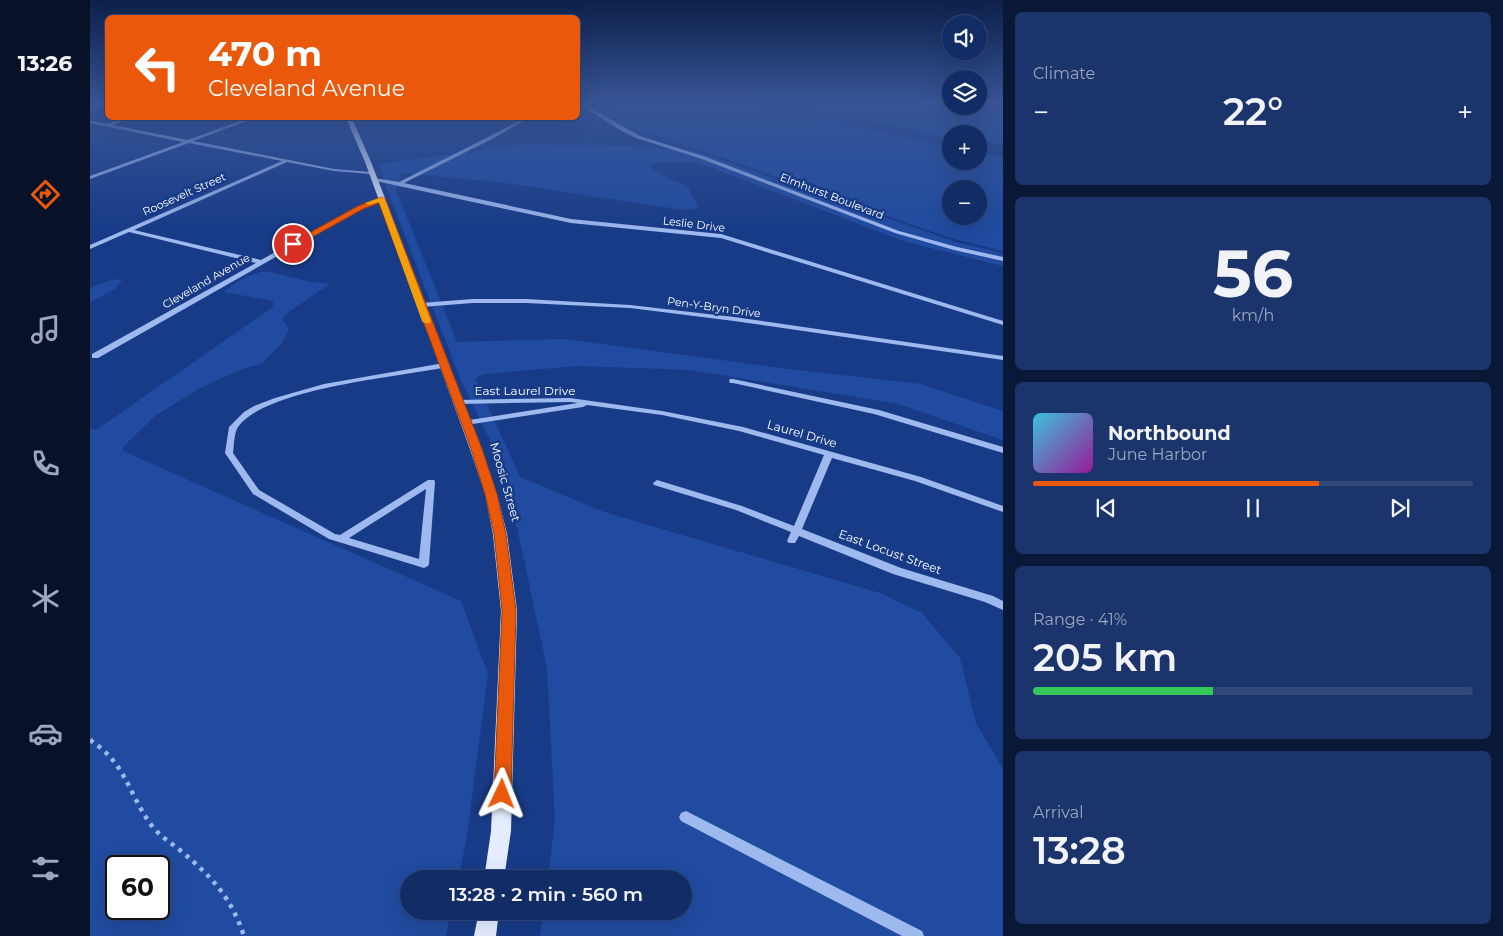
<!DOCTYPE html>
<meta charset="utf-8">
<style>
:root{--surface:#122c65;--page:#1b346b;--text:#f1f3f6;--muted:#9ca7bf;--line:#314879;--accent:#ea580c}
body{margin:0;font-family:Montserrat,sans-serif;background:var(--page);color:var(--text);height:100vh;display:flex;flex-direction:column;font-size:19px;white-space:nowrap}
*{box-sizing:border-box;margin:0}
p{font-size:16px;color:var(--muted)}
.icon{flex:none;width:28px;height:28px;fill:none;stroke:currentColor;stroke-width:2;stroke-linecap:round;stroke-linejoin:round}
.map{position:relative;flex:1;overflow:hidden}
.sheet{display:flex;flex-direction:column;gap:12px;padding:12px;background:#0a1838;width:500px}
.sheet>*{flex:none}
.top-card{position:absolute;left:15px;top:15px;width:475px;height:105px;border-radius:8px;box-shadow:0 5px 20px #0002,0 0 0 1px var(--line);background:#ea580c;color:#fff;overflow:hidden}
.fabs{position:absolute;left:852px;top:15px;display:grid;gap:10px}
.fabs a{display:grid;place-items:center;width:45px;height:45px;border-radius:50%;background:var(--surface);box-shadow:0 5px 20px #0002,0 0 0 1px var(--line);font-size:25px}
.speed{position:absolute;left:15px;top:855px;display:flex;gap:10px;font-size:25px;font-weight:700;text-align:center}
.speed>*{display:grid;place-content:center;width:65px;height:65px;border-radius:50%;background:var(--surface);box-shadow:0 5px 20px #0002,0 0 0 1px var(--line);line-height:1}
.speed .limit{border:2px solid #111;border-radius:8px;background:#fff;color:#111}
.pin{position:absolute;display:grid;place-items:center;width:42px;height:42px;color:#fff;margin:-21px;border:2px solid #fff;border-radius:50%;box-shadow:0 1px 5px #0007}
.me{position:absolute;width:55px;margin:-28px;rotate:2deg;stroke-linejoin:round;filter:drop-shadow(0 0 4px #0008)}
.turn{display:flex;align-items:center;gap:18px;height:105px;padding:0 20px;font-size:22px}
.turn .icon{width:65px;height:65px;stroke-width:2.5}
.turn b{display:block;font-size:35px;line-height:42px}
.big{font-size:38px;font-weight:600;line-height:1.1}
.sheet .tile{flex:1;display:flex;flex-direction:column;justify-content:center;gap:8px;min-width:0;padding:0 18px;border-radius:8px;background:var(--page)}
.sheet .dial{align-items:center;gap:0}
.dial b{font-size:65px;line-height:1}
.song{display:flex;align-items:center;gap:15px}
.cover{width:60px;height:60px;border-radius:8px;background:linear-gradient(135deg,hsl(190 70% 55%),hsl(300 70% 35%))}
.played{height:5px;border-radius:2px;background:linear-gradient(90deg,var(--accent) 65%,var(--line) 65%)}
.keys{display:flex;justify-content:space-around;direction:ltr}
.heat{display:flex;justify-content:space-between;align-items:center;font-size:28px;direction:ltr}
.charge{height:8px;border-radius:4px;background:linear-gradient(90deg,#34c759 41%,var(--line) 0)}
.trip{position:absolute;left:310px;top:870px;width:292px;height:50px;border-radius:25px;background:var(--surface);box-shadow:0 5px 20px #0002,0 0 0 1px var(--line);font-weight:600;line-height:50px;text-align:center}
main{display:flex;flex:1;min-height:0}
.menu{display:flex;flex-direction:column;width:90px;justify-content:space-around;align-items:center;background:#071228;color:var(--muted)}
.menu .icon{width:35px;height:35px}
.menu .current{color:var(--accent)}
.menu b{font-size:22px;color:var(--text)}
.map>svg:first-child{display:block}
.green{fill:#204ba0;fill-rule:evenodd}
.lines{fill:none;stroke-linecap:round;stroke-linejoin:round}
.path{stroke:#9eb9ed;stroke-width:4.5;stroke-dasharray:4 5.5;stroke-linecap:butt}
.minor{fill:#9eb9ed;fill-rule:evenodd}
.major{fill:#e5ecff;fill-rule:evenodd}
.route{fill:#ea580c;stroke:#983908}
.slow{fill:#f59e0b}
.labels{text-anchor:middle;stroke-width:5;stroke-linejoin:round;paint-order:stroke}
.far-street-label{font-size:11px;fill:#fff;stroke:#183b87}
.street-label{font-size:12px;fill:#fff;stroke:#183b87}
</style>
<main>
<nav class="menu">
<b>13:26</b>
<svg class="icon current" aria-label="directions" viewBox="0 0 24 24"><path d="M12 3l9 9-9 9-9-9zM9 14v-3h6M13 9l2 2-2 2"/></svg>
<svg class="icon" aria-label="music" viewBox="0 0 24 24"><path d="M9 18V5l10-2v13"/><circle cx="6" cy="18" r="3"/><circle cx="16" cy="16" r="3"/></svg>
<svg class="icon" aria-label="phone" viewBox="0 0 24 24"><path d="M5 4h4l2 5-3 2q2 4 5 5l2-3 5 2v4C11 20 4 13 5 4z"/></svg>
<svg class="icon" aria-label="climate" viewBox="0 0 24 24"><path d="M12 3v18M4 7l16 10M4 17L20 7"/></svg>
<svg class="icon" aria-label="car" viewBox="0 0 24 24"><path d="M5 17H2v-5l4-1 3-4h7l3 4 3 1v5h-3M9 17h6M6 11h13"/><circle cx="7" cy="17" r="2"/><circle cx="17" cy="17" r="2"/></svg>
<svg class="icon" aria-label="filters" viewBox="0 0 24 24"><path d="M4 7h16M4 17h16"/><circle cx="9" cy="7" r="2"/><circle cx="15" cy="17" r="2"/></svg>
</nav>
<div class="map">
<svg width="913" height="936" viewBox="0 0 913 936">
<rect width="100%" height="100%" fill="#183b87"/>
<path class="green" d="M531,101h118l212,47v13h28v-8l24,4v94l-56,-14 -252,-89 -76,-24 -15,-12zM861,189h28v27h-28z
M693,101h116l48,8 56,5v31l-24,-3v-8h-28v4z
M434,145l107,1 61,4 264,92 47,11v13l-97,-24 -209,-80h-39l-9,5 18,11 20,8 12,22 -16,2 -176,-27 -105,-10 -6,17 61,152 108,-3 215,29 141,16 82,27v29l-105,-36 -208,-34 -113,-4 -92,8 -10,4 45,99 84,35 276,81 42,20 38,45 16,65 27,46v167h-463l4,-25h140v-32h-136l7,-59 -8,-152 -32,-150 -13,-53 -42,-87 -74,-191 -7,-24 16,-1z
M176,271l45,11 19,2 -43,29 -5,6 7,10 -7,14 -20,20 -22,7 -40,18 -45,28 -32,31v4l338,150 27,73 -22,168 -8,37h-49v32h42l-5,25h-356v-508l6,2 177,-123v-6l-49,-9c11,-10 27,-19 42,-21zM69,866v43h-43v-43z
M33,279l-8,10 -25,13v-14l21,-8z"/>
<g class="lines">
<path class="path" d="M0,740c37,24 38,54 62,86 8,10 19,17 29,25 31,26 50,46 63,85"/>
<path class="minor" d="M7,101h5l4,3 -16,5v-2l11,-3z
M488,101l62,35 66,21 193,74 58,16 46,10v4l-49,-11 -59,-17 -193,-74 -66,-21 -16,-8 -42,-27z
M36,118h5l-19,7 76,15 60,-22h5l-1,1 -59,22 141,28 37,3 2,1 -2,1 -37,-3 -47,-9 -153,68 127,30 97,-54 22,-8 5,1 -23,9 -264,150h-6v-4l164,-91 -127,-31 -39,17v-4l192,-84 -93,-18 -99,36v-3l93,-34 -93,-19v-2l17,3z
M434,118h4l-32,19 -92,46 167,36 150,15 282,87v4l-282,-87 -150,-15 -200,-43 3,-2 25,4 93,-47z
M383,299h53l104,6 104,12 269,39v4l-269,-39 -104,-13 -104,-5h-53l-52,4 -3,-2 3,-2z
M354,363l4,2 -1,2c-48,10 -181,21 -209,60 -4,6 -4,19 -5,26l26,37 76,44 5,1 88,-55h6l1,2 -6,82 -1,2 -4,2 -95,-29 -76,-45 -28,-41 4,-26 15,-15 10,-6 21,-8 49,-14zM336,489l-7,70 -70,-21z
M640,379h3l146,31 124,37v6l-129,-39 -141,-31h-3l-1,-2z
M480,398l92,13 81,16 178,50 82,29v6l-88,-31 -83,-23 -30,71 99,39 92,28 10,5v9l-18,-8 -92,-28 -94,-38 -4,7h-6l-2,-2 4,-9 -55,-22 -82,-25 -1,-2 4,-3 85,26 52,20 30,-71 -85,-24 -77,-16 -75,-10 -4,2 -117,18 -4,-2 1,-2 115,-18 -8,-1 -112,2 -4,-2 4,-2z
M596,811l236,120 2,5h-22l-221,-115 -2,-4 2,-4z"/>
<path class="major" d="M256,118h6l19,44 111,287 15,45 10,40 10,77 -6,220 -7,48h-20l7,-48 10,-220 -8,-77 -8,-40 -15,-45 -105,-287z
M389,911h20l-3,25h-22z"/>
</g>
<linearGradient id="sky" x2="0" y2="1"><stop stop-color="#0d204a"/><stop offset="0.44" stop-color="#375596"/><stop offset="1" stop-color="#375596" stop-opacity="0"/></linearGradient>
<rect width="913" height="232" fill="url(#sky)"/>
<path class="route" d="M292,197l3,2 97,250 15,45 9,40 10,77 -5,183 -3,5 -6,3 -5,-3 -3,-5 8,-183 -8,-77 -9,-40 -14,-45 -92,-246 -16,6 -67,37 -7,-2 69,-38z"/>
<path class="slow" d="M292,197l3,2 46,122 -1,2h-6l-2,-2 -43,-119 -10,3 -4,-2z"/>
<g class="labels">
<g class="far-street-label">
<text transform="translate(94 194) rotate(-24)" y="4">Roosevelt Street</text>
<text transform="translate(742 196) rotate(21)" y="4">Elmhurst Boulevard</text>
<text transform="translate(604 224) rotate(7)" y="4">Leslie Drive</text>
<text transform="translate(116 281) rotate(-30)" y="4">Cleveland Avenue</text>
<text transform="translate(624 307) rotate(8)" y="4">Pen-Y-Bryn Drive</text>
</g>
<g class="street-label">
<text x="435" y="395">East Laurel Drive</text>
<text transform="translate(712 434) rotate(16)" y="4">Laurel Drive</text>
<text transform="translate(415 482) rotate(74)" y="4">Moosic Street</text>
<text transform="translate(800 552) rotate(20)" y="4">East Locust Street</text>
</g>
</g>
</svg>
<div class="fabs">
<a><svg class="icon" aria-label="sound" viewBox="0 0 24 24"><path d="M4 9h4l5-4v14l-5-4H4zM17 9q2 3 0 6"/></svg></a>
<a><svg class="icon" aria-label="layers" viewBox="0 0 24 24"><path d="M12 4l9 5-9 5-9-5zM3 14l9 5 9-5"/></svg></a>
<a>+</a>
<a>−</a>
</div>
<div class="speed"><div class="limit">60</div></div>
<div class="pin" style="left:203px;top:244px;background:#d93025"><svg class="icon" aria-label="arrive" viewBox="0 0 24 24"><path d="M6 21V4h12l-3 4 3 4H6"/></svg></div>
<svg class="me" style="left:412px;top:794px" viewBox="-20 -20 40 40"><path d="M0-17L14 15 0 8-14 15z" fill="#ea580c" stroke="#fff" stroke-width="4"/></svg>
<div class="trip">13:28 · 2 min · 560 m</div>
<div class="top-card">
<div class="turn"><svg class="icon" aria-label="left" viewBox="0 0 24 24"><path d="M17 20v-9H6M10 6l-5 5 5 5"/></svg><div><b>470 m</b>Cleveland Avenue</div></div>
</div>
</div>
<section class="sheet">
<div class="tile"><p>Climate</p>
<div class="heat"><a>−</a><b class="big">22°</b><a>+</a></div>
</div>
<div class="tile dial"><b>56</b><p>km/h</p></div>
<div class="tile">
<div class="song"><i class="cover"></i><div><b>Northbound</b><p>June Harbor</p></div></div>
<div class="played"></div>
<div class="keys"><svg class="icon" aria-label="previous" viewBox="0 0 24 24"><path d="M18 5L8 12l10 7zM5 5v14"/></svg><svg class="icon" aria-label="pause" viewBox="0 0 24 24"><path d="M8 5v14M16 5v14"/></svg><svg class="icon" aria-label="next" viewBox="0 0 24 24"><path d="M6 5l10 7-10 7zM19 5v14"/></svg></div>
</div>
<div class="tile"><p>Range · 41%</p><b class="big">205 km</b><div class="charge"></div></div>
<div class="tile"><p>Arrival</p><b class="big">13:28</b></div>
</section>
</main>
